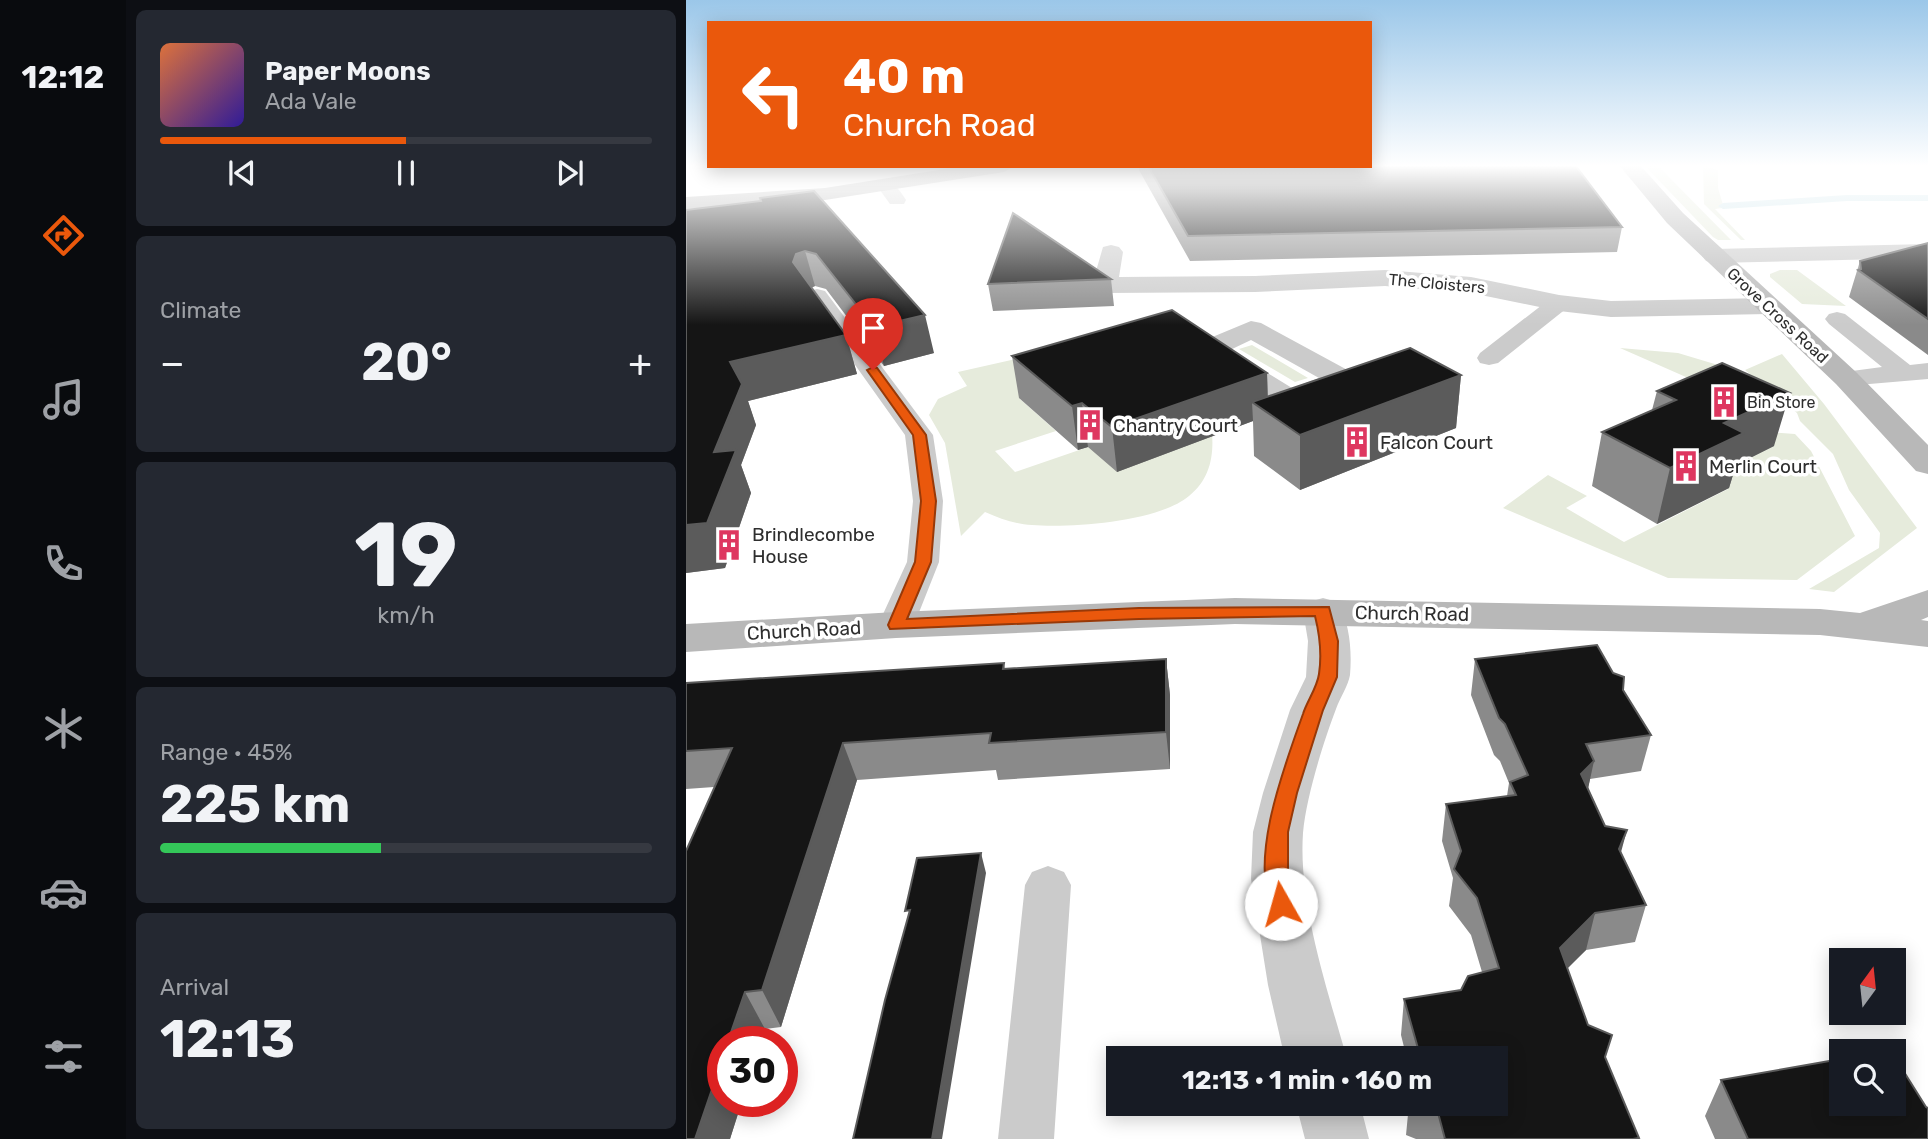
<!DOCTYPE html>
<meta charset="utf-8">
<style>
:root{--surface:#171b24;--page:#242831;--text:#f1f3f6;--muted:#9ea1a6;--line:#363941;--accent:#ea580c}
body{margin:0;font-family:Rubik,sans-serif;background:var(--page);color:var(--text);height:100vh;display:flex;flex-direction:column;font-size:26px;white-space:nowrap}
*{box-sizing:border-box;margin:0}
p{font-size:23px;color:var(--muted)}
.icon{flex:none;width:38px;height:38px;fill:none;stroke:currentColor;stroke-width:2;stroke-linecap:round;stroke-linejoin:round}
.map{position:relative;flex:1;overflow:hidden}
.details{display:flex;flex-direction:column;gap:10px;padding:10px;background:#0d0f14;width:560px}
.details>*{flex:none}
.banner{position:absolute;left:21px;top:21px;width:665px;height:147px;border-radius:0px;box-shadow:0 4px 18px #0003;background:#ea580c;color:#fff;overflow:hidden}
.needle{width:46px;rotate:15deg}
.controls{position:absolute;left:1143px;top:948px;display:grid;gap:14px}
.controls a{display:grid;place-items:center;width:77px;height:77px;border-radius:0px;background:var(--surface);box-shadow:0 4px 18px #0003;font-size:35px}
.speed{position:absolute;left:21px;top:1026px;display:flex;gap:14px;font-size:35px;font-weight:700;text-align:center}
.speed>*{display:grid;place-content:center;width:91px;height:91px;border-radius:50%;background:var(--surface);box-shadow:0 4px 18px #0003;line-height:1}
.speed .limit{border:10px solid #d22;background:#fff;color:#111}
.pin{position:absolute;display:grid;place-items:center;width:60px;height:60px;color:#fff;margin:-72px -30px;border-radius:50% 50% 50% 0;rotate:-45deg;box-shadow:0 0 7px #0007}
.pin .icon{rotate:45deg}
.me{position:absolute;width:77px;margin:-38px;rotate:353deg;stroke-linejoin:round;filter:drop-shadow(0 0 5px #0008)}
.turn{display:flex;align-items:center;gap:24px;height:147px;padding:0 21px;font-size:32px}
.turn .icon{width:91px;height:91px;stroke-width:2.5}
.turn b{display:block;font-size:49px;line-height:60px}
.big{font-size:52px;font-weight:700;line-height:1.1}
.details .card{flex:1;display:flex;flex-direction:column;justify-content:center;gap:10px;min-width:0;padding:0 24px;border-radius:10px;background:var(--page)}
.details .dial{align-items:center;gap:0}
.dial b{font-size:91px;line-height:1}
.song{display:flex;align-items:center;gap:21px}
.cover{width:84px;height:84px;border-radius:10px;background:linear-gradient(135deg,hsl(20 70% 55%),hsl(250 70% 35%))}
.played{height:7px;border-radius:4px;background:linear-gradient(90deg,var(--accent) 50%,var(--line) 50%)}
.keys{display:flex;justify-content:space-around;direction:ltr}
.heat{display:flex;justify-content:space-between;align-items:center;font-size:38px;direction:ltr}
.charge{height:10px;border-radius:5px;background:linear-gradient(90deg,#34c759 45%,var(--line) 0)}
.trip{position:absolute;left:420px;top:1046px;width:402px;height:70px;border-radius:0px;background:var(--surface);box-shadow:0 4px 18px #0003;font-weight:700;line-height:70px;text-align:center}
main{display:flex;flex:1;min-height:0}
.tab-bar{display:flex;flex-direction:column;width:126px;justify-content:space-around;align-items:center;background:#090b0e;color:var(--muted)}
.tab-bar .icon{width:49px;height:49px}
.tab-bar .selected{color:var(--accent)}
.tab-bar b{font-size:32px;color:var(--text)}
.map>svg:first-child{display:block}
.green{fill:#e6ebdc}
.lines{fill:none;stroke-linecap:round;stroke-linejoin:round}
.stream{fill:#c9e3ea;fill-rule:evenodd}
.service{fill:#cbcbcb;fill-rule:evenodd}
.minor{fill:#cbcbcb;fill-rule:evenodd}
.tertiary{fill:#cbcbcb;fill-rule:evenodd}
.secondary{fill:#b8b8b8;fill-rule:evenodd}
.primary{fill:#a6a6a6;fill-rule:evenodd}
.wall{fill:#8a8a8a}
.shaded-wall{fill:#5b5b5b}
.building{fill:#151515;stroke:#5b5b5b;stroke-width:2}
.route{fill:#ea580c;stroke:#983908;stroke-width:2}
.labels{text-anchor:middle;stroke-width:7;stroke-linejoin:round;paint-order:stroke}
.far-street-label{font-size:16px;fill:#2e2e2e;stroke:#fff}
.far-poi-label{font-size:16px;fill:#2e2e2e;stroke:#fff;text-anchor:start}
.poi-label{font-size:19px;fill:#2e2e2e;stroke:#fff;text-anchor:start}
.street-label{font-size:19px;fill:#2e2e2e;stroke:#fff}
</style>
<main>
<nav class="tab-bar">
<b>12:12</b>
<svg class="icon selected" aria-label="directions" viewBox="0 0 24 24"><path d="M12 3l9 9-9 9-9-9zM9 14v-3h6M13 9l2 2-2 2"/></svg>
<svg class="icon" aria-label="music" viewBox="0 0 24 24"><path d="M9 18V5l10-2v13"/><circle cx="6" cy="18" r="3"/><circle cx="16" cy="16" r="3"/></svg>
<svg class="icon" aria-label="phone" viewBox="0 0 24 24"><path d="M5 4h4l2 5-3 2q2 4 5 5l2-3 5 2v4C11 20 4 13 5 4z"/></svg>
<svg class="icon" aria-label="climate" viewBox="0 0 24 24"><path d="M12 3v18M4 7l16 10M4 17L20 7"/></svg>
<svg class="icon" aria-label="car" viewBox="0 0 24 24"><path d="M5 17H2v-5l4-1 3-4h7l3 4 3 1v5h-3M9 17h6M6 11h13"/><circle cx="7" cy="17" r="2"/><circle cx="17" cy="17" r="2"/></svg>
<svg class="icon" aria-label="filters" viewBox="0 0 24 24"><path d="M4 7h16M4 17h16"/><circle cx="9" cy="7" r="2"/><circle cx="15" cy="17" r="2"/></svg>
</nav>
<section class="details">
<div class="card">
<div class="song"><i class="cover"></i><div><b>Paper Moons</b><p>Ada Vale</p></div></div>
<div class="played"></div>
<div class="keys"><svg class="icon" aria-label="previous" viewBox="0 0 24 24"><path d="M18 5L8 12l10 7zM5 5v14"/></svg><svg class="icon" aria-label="pause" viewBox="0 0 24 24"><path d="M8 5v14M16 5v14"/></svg><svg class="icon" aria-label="next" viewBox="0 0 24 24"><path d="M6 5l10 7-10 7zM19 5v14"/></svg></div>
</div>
<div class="card"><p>Climate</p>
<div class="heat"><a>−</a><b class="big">20°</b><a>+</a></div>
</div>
<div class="card dial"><b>19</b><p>km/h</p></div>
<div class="card"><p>Range · 45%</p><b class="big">225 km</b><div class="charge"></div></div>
<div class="card"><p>Arrival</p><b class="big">12:13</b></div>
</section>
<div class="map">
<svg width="1242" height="1139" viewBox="0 0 1242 1139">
<rect width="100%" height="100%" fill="#fff"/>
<path class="green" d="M961,165h10l74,75h-13l-5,-3 -67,-70z
M1017,165l15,5v18l5,17 -3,1 2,2 -7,1 30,31h-4l-37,-36z
M1094,270h17l49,36 -44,-2 -32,-27v-3z
M566,345l56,33 -13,4 -56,-33z
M934,348l58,5 50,15 17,35z
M1096,354l42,50 93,124 -83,64 -25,-3 70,-41 1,-15 -31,-43 -16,-36 -33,-33 -3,-8 -52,-43z
M343,356l-9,43 36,32 -61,20 20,21 73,-25 124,-14c2,25 -3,47 -23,63 -31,26 -117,32 -157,29 -17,-1 -31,-6 -47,-13l-24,24 -16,-93 -16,-28 9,-16 29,-13 -9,-14z
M1055,430l54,4 16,17 44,85 -58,44 -129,-2 -165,-70 45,-33 39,21 -21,12 58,34 104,-53z"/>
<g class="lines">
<path class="stream" d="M1161,195h81v6h-81l-124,8 -5,-3 5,-3z"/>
<path class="service" d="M200,181c9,2 15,11 20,19l-2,4h-14l-13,-18z
M131,289l8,2 108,144 10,66 -4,61 -25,63 -5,8 -13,3 -13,-3 -5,-8 29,-63 6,-61 -8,-66 -99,-139 3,-5z
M873,296l8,2 3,5 -3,5 -69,55 -9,2 -9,-2 -3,-5 3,-5 71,-55z
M1151,312l8,2 65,51 18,-2v16l-82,7 -9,-3 -4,-5 4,-5 45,-6 -53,-43 -4,-5 4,-5z
M362,866l16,6 7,13 -17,254h-56l27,-254 7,-13z"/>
<path class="minor" d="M425,245l8,2 4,5 -4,25 136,-1 130,-6 86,7 88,18 52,6 157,-3 9,2 4,6 -4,6 -9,2 -157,3 -52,-6 -88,-18 -86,-7 -130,6 -150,1 -9,-3 -4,-5 11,-38z
M565,321l10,2 92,50 5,6 -5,6 -64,23 -11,-3 -80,-50 -4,-6 4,-6zM565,340l68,38 -27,10 -62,-38z
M637,598l14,4c13,20 15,49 13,73 -2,11 -10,23 -14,34 -13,34 -30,89 -33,124 -5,71 25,158 44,226h-62l-17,-74 -17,-106 2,-47 10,-39 27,-83 16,-33 2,-36 -5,-30 6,-9z
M610,1104h64l9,35h-64z"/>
<path class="tertiary" d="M1242,244v14l-214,5 -8,-2 -4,-5 4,-5 8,-2z"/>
<path class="secondary" d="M933,165h21l43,48 173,159 72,73v29l-12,-3 -80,-87 -169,-161z
M1242,590v27l-7,3 7,1v26l-108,-12 -585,-11 -339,14 -210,14v-28l210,-12 339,-14 585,11 40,4z"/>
<path class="primary" d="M278,166h50l-10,6 -179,28 -139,9v-12l139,-9z"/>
</g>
<path class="wall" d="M453,166h231l252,61 -5,25 -427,9 -51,-91z
M75,201l173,152 -50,13 -58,-77 -11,-3 -4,2 35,47 11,39 -109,27 8,24 -15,40 10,28 -26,75 -39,5v-363z
M1242,243v112l-79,-58 11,-36z
M425,279l3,27 -121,5 -5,-27z
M326,356l255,17 1,24 193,-22 -5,53 -156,62 -46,-34 -1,-35 -136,51 -29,-25 -10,3 -59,-52z
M971,391l117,55 -38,19 -7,23 -72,36 -65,-38 10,-54 50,-22z
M480,659l4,36v74l-172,11 -2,-10 -139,10 -76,247 -16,2 -35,110h-44l28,-352 -28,2v-106l318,-20 1,6z
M789,659l148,31 28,45 -10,36 -51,8 -2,9 17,38 16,26 25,53 -11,37 -49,8 -19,18 21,57 17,32 34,82h-223l-10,-4 3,-31h87v-45h-89l-6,-24 3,-36 57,-9 21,-18 -11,-37 -22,-29 4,-28 -11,-37 4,-37 61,-8 2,-13 -9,-22 -6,-6 -23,-60z
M1035,1080l205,27 2,32h-213l-10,-23z"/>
<path class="shaded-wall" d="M119,251l10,35 -9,4 -13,-28 3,-8z
M239,315l9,38 -50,13 -10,-39z
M160,335l11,39 -109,27 8,24 -15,40 10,28 -26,75 -39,5v-48l28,-73 16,-90z
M581,373l1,40 -16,-11 1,19 -136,51 -5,-45z
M775,375l-5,53 -156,62v-55z
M1104,393l-16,53 -38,19 -7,23 -72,36 13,-56 54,-45z
M396,403l6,44 -10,3 -6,-44z
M480,659l4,36v74l-4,-37z
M157,743l14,37 -76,247 -19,-37z
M908,761l-8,37 -5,-24z
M941,830l-10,37 2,-18z
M295,853l5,20 -44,266h-10z
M909,913l-9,37 -35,35 9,-37z
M59,992l20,37 -4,12h-33z
M37,1057v44h19l-12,38h-35z"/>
<path class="building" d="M684,165h205l47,62 -434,9 -40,-70h222z
M128,191l111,124 -51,12 -58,-73 -11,-3 -9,3 -3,8 53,73 -116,27 12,22 -28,68 22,-2 -29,73 -21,2v-315l75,-9 -1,-3z
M327,213l98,66 -123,5z
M1242,243v76l-70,-49 3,-1 -1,-8z
M486,310l95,63 -155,54 -30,-24 -10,3 -60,-50z
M724,348l51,27 -161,60 -48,-33z
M1036,363l68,30 -66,30 20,10 -74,35 -68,-36 74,-32 -19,-9z
M911,645l16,28 11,4 -1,13 28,45 -65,9 8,17 -13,13 24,52 22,4 -8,19 27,56 -51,8 -35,35 28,77 24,10 -7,22 34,81 -6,1h-188l-8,-30 -14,-5h73v-45h-75l-17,-60 57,-9 7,-14 31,-8 -22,-70 -23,-29 7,-18 -15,-47 70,-9 -6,-13 18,-7 -23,-51 -6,-6 -24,-59z
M480,659v73l-177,11 2,-10 -148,10 -81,247 -17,2 -17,49h-5v16l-28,82h-9v-288l46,-103 -46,3v-68l318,-20 -1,6z
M295,853l-49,286h-79l32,-139 25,-90 -5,1 12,-53z
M1208,1056l32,51 2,1v31h-180l-27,-59 120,-21v45h53z"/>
<linearGradient id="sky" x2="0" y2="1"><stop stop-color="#9bc7e9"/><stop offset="0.51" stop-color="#fff"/><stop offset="1" stop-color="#fff" stop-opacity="0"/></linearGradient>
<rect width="1242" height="325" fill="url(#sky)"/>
<path class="route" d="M187,367l4,1 49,67 10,66 -5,61 -24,57 232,-11 190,-1 9,34 -1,36 -14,33 -26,83 -9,39v47l5,25 -4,7 -8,2 -8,-2c-25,-52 12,-146 30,-197 4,-13 14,-26 16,-40 3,-20 1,-38 -4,-58l-176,3 -249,10 -2,-4 27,-63 6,-61 -8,-66 -46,-65z"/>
<defs>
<symbol id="building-bare" viewBox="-9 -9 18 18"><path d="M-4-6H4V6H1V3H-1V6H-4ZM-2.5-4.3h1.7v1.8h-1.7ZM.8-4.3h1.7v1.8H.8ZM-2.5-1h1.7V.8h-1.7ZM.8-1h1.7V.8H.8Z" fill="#de3760" stroke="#fff" stroke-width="2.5" paint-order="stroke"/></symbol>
</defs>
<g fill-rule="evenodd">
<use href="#building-bare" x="1016" y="380" width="44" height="44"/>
<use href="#building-bare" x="382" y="403" width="44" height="44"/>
<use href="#building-bare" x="649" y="420" width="44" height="44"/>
<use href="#building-bare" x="978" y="444" width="44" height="44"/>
<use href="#building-bare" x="21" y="523" width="44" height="44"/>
</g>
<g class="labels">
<g class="far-street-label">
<text transform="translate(751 283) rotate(5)" y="6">The Cloisters</text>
<text transform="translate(1092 315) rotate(43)" y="6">Grove Cross Road</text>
</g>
<g class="far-poi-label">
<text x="1061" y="408">Bin Store</text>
</g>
<g class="poi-label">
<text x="427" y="432">Chantry Court</text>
<text x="694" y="449">Falcon Court</text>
<text x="1023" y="473">Merlin Court</text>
<text x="66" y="541">Brindlecombe<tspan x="66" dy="22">House</tspan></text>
</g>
<g class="street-label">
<text transform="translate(726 613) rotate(1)" y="7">Church Road</text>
<text transform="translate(118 630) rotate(-3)" y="7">Church Road</text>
</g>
</g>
</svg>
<div class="controls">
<a><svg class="needle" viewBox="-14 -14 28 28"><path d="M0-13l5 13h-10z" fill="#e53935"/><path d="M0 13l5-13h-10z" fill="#9ea1a6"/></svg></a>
<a><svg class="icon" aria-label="search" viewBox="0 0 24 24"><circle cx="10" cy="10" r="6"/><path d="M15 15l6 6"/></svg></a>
</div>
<div class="speed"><div class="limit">30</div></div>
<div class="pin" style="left:187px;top:370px;background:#d93025"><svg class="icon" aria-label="arrive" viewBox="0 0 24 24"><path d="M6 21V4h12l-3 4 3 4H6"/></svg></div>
<svg class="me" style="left:595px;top:904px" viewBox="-20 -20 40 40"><circle r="19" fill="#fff"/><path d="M0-13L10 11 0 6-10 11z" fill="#ea580c"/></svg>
<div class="trip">12:13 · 1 min · 160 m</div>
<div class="banner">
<div class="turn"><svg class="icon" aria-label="left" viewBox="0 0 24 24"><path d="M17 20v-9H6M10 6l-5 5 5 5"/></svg><div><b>40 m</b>Church Road</div></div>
</div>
</div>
</main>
